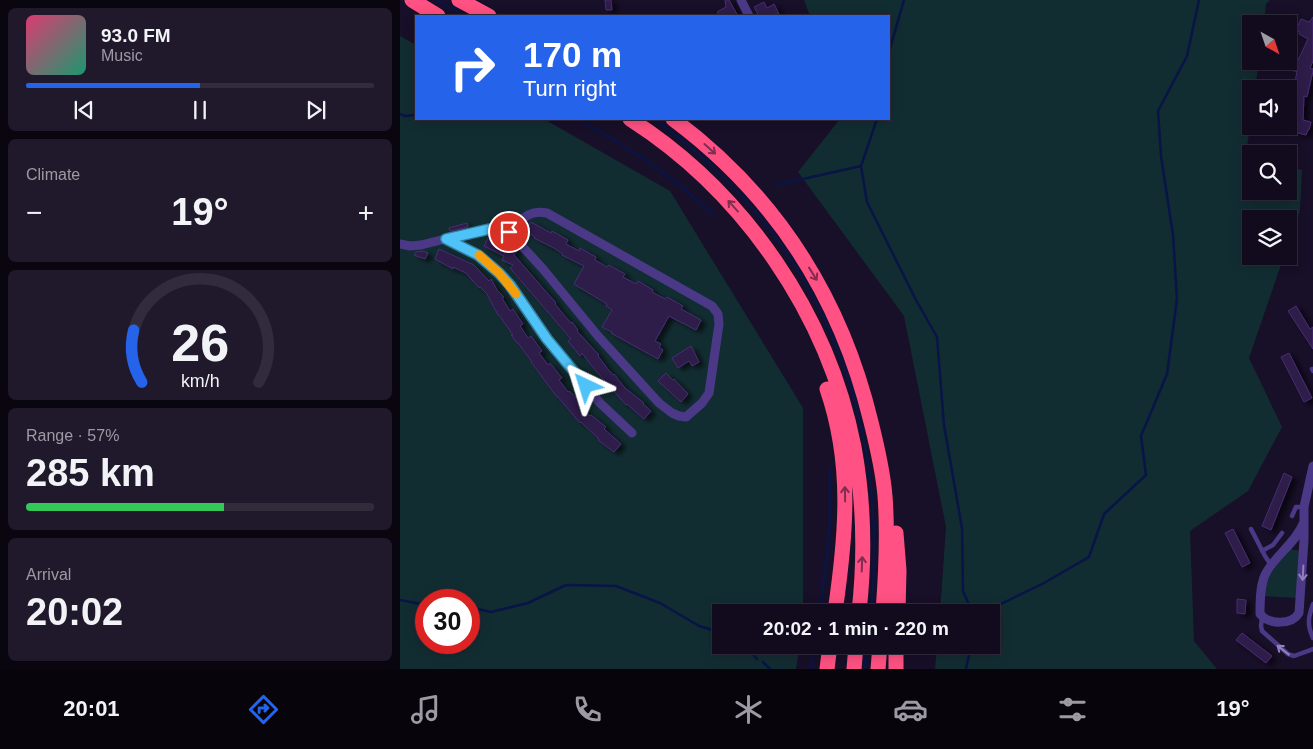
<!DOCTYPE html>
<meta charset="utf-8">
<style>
:root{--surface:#120b1e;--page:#1f192b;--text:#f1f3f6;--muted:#9c9ba4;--line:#312b3c;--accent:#2563eb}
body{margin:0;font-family:Helvetica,sans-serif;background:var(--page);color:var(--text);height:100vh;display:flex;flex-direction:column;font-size:19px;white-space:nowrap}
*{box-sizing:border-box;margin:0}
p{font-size:16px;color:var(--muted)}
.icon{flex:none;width:28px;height:28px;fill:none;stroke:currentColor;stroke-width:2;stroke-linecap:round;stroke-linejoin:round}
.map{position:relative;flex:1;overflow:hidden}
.details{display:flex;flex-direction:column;gap:8px;padding:8px;background:#0a0610;width:400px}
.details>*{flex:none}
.top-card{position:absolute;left:15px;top:15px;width:475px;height:105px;border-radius:0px;box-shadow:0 2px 12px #0003,0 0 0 1px var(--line);background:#2563eb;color:#fff;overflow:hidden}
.needle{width:32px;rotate:140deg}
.tools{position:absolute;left:842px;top:15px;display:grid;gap:10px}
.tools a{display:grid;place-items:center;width:55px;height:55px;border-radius:0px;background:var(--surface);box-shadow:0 2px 12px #0003,0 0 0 1px var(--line);font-size:25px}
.speed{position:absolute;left:15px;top:589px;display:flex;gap:10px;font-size:25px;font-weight:700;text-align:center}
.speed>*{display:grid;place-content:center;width:65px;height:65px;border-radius:50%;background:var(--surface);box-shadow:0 2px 12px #0003,0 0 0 1px var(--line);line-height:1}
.speed .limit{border:8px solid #d22;background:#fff;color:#111}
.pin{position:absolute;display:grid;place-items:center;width:42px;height:42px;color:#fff;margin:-21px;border:2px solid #fff;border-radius:50%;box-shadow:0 1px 5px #0007}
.me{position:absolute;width:55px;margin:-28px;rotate:319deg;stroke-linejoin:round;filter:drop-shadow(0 0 4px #0008)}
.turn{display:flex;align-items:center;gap:18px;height:105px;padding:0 25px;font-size:22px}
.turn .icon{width:65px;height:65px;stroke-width:2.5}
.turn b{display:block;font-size:35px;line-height:42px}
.big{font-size:38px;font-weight:800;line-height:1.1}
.details .widget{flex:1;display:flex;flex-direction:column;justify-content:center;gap:8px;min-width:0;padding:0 18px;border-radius:8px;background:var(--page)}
.details .dial{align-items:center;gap:0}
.dial svg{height:130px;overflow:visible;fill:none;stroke:var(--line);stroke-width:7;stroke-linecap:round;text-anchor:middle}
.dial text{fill:var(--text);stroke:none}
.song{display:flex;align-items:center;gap:15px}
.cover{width:60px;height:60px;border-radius:8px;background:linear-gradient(135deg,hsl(340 70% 55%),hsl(160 70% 35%))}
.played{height:5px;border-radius:2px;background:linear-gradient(90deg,var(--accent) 50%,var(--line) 50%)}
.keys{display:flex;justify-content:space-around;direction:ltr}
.heat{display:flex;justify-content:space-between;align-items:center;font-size:28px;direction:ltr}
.charge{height:8px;border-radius:4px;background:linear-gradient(90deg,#34c759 57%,var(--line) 0)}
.trip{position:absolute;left:312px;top:604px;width:288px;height:50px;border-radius:0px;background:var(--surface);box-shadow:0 2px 12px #0003,0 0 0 1px var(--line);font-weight:800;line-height:50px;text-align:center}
.menu{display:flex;height:80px;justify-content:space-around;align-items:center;background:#07040c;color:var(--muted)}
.menu .icon{width:35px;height:35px}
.menu .selected{color:var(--accent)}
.menu b{font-size:22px;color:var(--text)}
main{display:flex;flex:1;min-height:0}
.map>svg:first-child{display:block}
.green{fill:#122d32;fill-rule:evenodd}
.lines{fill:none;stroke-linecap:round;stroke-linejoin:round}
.stream{stroke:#091447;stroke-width:2.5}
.building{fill:#2d1b49;stroke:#492c76;filter:url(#shadow)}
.service{stroke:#4b3988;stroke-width:4.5}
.minor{stroke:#4b3988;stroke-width:9}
.motorway{stroke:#ff5183;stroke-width:15}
.oneway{stroke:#802d51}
.oneway2{stroke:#8f80be}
.route-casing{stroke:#337fa1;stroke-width:12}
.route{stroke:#4fc3f7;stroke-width:9}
.slow{stroke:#f59e0b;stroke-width:9}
</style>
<main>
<section class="details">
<div class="widget">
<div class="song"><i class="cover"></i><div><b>93.0 FM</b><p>Music</p></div></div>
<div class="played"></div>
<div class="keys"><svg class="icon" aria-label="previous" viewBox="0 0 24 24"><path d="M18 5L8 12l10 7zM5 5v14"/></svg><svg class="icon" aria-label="pause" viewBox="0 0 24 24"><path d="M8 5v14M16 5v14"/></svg><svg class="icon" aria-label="next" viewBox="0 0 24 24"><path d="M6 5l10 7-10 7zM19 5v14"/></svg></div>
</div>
<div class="widget"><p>Climate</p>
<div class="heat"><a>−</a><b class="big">19°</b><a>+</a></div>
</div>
<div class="widget dial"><svg viewBox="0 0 100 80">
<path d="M14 69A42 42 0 1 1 86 69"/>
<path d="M14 69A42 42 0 0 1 9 37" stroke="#2563eb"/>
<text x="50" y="56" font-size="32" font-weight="700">26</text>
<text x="50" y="72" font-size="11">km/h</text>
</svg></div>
<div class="widget"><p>Range · 57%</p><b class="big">285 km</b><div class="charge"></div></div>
<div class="widget"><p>Arrival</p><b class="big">20:02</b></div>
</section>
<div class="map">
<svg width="913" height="669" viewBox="0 0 913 669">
<defs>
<filter id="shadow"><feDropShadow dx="5" dy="3" stdDeviation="2.5" flood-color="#0009"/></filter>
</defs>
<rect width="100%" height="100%" fill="#180f28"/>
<path class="green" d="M404,0h466l-4,4 -2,20h-13v37h8l-4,28h-4v29l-5,37 5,2v34h38v-25l13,4 -2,40 -11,33v-24h-38v37h33l-35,102 33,69 -34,64 -58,40 4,110 23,28h-282l2,-24h54v-33h-51l6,-85 -42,-211 -106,-144 42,-53h49v-103h-79z
M0,36l16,9v74h128l126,72 133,217v204h-82v33h79l-4,24h-396zM26,600h43v42h-43z
M889,549l12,2 -3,47 -35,-2 3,-16z"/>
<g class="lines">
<path class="stream" d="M36,0l30,16
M489,52l15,-52
M0,114l5,2 11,-1
M178,119c50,28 92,55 135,95
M254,119c165,118 236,293 217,493
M477,119l-16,47 6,36 49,98 21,37 7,88 18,103 1,63 9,21
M376,185l85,-19
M0,600l26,5
M69,607l22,5 37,-9 38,-18 50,1 44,17 39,23 14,4h8
M420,612l10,-85v-57l2,-2
M589,612l14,-9 41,-20 45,-26 15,-43 42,-39 -5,-39 26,-62 10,-75 -4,-64 -12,-79 -3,-45 29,-55 12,-56
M345,645l12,14
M363,662l7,7
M411,669l4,-24
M465,669l2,-24
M566,669l5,-24"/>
</g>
<path class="building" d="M205,0h6l1,10h-6z
M325,0h4l9,16h-18l-3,-4 9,-5z
M364,2l3,6 7,-4 5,10h-4l1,2h-17l-5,-9z
M913,17v44l-3,7 3,1v2l-6,26 -3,-1 -1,24 8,2 -2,8h-1l-2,5 -12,-3 3,-17h-4l1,-21h-4l1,-7 3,1 3,-17h-4l15,-32 -9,-5 1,-2 -4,-2 5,-11 8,3z
M131,222l20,11 1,-2 16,9 -2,4 13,7 1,-3 16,9 -1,3 12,7 2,-2 16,9 -2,3 13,7 2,-3 15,9 -1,2 13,7 2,-2 16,9 -2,3 20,11 -5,10 -27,-14 -14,25 6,3 -2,3 4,3 -5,9 -47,-26 1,-1 -10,-5 10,-17 -6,-4 1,-2 -33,-20 10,-18 -22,-11 1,-1 -9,-6 -20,-10 1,-1 -9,-6z
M67,223l1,4 -18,4 -1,-3z
M89,236l10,5 1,-1 17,11 -3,4 42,48 -1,1 9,11 7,8 1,-1 6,8 -1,1 22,24 -1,1 9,12 6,7 1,-1 11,14 19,15 -1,1 8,7 -7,8 -17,-15 -1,1 -35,-40 -9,-12 -2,3 -12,-15 3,-2 -61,-71 3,-3 -11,-5 2,-4 -20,-10z
M39,249l35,16 15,16 2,-2 6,11 7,7 -2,1 8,13 3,-2 10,15 -3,2 8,12 3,-2 11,15 -3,2 9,12 2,-2 12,15 -3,2 9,12 1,-1 13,12 -2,3 10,10 1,-1 15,12 -2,2 17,15 -7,8 -16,-12 1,-1 -18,-17 -1,1 -22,-26h-1l-26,-35h1l-14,-19h-1l-6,-8h2l-14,-20h-1l-11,-21 -7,-7 -1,1 -13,-15 -13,-6v2l-18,-10z
M23,251l5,2 -3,6 -11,-4 2,-3z
M896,306l14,23 3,-2v22l-25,-38z
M291,346l8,16 -7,4 -3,-5 -11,7 -6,-10z
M889,353l23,45 -8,4 -23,-45z
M266,373l7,7 1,-1 14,15 -7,8 -23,-21z
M884,473l8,4 -21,53 -9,-4z
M833,529l17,34 -8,4 -17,-34z
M837,599l9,1 -1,14 -8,-1z
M842,633l30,23 -6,7 -30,-23z"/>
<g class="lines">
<path class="service" d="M912,369l1,2
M892,516l4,-9h8
M851,529l14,27 6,9
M862,551l11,-6 9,-12
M913,604c-5,14 -6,21 0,34
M862,617l-1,9 1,5 26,23 6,2 19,-7"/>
<path class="minor" d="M341,0l8,16
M46,239l32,16 21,18 64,86 37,44 32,30
M0,244l10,2 11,-1 60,-15 13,-2 15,4 34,37 55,67 61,67 13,10 7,3 7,1 16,-14 7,-10 10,-69 -1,-10 -6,-8 -165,-93c-19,-4 -25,7 -38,19
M903,524c-8,20 -29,32 -38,51 -5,11 -5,27 -5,39 9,11 32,11 39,-1l5,-73v-33l9,-41"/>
<path class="motorway" d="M12,0l26,16
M59,0l30,16
M230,119c114,73 198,195 224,328 10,54 11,111 5,165
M273,119c102,76 168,179 198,303 6,24 12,49 14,74 3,39 1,77 -2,116
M427,389c26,75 19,147 8,223
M496,533l3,37 -1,42
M427,669l3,-24
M454,669l2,-24
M478,669l2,-24
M496,669v-24"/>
</g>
<defs><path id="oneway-shaft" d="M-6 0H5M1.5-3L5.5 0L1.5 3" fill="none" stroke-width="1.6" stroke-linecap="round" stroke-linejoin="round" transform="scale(1.25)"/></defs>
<g class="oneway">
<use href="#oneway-shaft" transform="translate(310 149) rotate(42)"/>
<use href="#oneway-shaft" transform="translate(333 206) rotate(-132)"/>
<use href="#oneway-shaft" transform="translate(413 274) rotate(58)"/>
<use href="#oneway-shaft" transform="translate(445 494) rotate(-91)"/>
<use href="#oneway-shaft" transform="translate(462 564) rotate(-88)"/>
</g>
<g class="oneway2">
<use href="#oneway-shaft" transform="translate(903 573) rotate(93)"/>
<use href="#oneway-shaft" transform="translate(883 650) rotate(-142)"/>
</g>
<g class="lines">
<defs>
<path id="route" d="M109,232l-15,-4 -48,11 32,16 21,18 11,12 37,54 39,47"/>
</defs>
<use href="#route" class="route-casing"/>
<use href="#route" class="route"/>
<path class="slow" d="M79,255l20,18 17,21"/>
</g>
</svg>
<div class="tools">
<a><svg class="needle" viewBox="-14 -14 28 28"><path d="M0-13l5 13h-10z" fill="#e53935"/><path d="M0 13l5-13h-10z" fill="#9c9ba4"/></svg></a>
<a><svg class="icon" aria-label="sound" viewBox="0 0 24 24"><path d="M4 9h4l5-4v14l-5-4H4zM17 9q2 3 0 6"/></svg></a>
<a><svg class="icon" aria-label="search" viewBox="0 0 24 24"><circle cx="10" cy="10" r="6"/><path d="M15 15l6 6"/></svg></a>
<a><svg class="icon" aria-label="layers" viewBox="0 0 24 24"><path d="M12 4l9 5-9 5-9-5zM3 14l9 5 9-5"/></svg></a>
</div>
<div class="speed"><div class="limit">30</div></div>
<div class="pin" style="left:109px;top:232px;background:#d93025"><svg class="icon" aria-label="arrive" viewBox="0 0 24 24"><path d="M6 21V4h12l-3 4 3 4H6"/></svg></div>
<svg class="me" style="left:186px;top:386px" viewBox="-20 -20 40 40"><path d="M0-17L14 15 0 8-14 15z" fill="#4fc3f7" stroke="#fff" stroke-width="4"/></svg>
<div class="trip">20:02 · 1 min · 220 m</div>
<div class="top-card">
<div class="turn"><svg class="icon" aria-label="right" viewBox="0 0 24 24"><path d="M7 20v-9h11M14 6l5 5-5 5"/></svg><div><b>170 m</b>Turn right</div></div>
</div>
</div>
</main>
<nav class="menu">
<b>20:01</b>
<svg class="icon selected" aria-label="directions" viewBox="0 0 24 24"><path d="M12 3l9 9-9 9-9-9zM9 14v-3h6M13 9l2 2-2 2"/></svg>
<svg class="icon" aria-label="music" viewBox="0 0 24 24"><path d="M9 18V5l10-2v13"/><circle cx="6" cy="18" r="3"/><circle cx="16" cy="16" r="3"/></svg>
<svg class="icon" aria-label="phone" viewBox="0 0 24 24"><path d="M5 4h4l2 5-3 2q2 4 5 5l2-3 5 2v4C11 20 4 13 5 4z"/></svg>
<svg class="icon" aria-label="climate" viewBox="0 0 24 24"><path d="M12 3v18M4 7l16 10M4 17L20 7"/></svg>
<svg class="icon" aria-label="car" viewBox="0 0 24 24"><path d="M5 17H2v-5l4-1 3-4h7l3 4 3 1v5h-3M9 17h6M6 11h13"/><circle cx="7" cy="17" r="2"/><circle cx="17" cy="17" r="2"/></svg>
<svg class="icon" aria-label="filters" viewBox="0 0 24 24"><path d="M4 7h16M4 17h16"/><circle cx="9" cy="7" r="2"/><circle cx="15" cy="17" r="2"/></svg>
<b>19°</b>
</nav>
